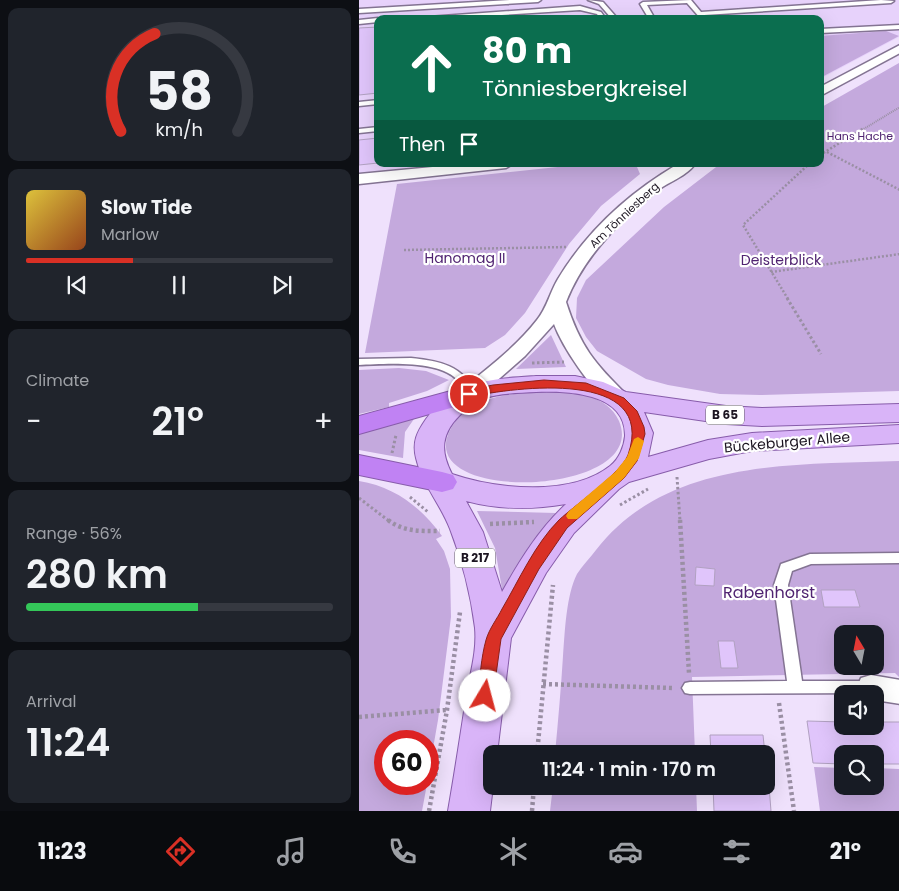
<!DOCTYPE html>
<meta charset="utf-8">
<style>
:root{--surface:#171b24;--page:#20242c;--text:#f1f3f6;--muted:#9ea1a6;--line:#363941;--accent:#d93025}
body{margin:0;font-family:Poppins,sans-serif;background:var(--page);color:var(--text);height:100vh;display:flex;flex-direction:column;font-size:19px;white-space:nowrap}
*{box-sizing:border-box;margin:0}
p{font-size:16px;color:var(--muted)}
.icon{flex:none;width:28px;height:28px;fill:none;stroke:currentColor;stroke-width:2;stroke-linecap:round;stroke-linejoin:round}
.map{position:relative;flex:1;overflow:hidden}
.sheet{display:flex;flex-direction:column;gap:8px;padding:8px;background:#0d0f14;width:359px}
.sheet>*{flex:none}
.top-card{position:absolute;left:15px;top:15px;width:450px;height:152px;border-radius:10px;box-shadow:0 5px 20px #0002;background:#0b6e4f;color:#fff;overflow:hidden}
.needle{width:32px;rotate:350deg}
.tools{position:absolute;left:475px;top:625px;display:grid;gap:10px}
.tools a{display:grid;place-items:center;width:50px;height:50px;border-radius:10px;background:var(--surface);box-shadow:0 5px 20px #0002;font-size:25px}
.speed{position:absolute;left:15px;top:730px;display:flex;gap:10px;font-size:25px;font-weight:700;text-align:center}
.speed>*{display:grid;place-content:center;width:65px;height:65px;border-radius:50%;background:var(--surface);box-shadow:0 5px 20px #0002;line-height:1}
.speed .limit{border:8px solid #d22;background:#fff;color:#111}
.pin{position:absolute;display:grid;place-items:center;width:42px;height:42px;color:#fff;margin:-21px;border:2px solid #fff;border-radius:50%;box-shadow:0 1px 5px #0007}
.me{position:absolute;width:55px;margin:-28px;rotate:8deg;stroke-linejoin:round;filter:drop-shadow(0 0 4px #0008)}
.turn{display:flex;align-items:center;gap:18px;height:105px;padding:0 25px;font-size:22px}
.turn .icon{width:65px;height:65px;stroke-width:2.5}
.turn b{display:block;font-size:35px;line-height:42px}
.then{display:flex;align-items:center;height:48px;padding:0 25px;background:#0003;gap:10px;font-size:19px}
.big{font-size:38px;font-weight:600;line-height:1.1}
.sheet .widget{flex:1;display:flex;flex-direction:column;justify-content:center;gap:8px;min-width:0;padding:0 18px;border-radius:10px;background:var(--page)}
.sheet .dial{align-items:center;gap:0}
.dial svg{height:130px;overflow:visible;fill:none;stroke:var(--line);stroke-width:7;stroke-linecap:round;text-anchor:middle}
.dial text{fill:var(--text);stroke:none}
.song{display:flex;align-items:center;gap:15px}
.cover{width:60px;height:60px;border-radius:8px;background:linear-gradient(135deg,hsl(50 70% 55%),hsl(20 70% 35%))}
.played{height:5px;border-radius:2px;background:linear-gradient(90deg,var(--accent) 35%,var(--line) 35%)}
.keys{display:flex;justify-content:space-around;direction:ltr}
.heat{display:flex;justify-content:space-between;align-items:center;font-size:28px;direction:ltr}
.charge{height:8px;border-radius:4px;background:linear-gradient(90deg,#34c759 56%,var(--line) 0)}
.trip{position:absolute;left:124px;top:745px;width:292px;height:50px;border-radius:10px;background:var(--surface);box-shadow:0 5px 20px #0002;font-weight:600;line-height:50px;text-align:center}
.dock{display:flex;height:80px;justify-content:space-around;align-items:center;background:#090b0e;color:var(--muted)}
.dock .icon{width:35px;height:35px}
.dock .active{color:var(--accent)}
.dock b{font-size:22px;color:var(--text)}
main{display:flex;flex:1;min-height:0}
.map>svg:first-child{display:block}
.built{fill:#e7d2fb}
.green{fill:#c4a9dd;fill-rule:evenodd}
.building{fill:#e0c5fb;stroke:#b1a1c1}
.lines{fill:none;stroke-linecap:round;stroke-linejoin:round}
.lane-casing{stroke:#847493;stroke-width:3}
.street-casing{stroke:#847493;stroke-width:3}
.primary-casing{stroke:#875caa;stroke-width:2}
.highway-casing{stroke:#875caa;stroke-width:2}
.path-far3{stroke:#9a8fa4;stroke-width:2;stroke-dasharray:1 1;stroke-linecap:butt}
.path-far2{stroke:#9a8fa4;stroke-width:2.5;stroke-dasharray:2 2;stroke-linecap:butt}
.path-far1{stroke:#9a8fa4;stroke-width:3;stroke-dasharray:2.5 2.5;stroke-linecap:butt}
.path{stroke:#9a8fa4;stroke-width:4.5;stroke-dasharray:3 3;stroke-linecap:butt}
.lane{fill:#fff;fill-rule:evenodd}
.street{fill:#fff;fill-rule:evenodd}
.primary{fill:#d9b4f8;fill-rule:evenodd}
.highway{fill:#c082f3;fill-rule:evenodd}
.route{fill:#d93025;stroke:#8d1f18}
.slow{fill:#f59e0b}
.labels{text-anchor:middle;stroke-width:4.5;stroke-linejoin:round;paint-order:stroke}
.far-park-label{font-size:11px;fill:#502371;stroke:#fff}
.far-street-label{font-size:11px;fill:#1c1521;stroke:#fff}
.shield{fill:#fff;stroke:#605b64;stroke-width:1}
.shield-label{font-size:12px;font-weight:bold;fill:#1c1521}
.park-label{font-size:14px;fill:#502371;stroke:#fff}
.street-label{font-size:14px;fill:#1c1521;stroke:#fff}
.near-park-label{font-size:16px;fill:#502371;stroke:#fff}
</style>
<main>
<section class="sheet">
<div class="widget dial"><svg viewBox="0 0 100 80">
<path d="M14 69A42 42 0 1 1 86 69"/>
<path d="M14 69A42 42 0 0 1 35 9" stroke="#d93025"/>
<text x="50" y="56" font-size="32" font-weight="700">58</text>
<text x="50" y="72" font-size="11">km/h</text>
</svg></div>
<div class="widget">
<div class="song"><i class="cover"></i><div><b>Slow Tide</b><p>Marlow</p></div></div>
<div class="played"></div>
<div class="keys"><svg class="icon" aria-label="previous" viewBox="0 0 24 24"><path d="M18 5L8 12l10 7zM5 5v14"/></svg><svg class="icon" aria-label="pause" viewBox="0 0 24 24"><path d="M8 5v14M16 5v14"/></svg><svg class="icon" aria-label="next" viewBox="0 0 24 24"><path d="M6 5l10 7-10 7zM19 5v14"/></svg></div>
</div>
<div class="widget"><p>Climate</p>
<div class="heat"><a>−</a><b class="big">21°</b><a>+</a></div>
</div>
<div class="widget"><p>Range · 56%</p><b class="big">280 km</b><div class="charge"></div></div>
<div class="widget"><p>Arrival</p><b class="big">11:24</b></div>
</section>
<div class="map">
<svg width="541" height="811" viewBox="0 0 541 811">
<rect width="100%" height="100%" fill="#efe1fc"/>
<path class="built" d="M0,0h540v37l-79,42v-60h-442v145h66l-85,9z"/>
<path class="green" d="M527,31l13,5 -79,42v-42z
M540,63v328l-139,4 -40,-1 -52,-9 -22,-6 -49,-28 -11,-14 -10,-19 1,-20 9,-18 78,-73 56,-43h100v-56z
M227,164h45l6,3 3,7 -39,32 -32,38 -44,69 -20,22 -20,13 -120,5 32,-169z
M192,335l15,32 -50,2z
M40,368l27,3 23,9 -22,11 -38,12v4l-30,7v-44z
M191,391c25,2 57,3 69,30 33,78 -224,85 -164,1 19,-28 65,-29 95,-31z
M55,419l-9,13 -2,26 -44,-8v-19z
M540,461v216l-4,-4 -203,4 3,77h-140c3,-33 6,-65 8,-98 2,-25 3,-60 14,-82 5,-8 13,-16 19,-24 71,-92 199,-85 303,-89zM484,634h32v32h-32z
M0,481c36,6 62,26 83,55l-6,3 8,12 6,18 1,48 -13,103 -10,57v-36h-43v43h42l-5,27h-63z
M118,511l79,2 -27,33 -26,49 -8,-47z
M455,767l29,1v18h32v-18l24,1v42h-79z
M194,786h143l1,25h-147z"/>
<path class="building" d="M19,27v66l-19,2v-67z
M19,138v25l-19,2v-25z
M337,567l19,2 -1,17 -19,-1z
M462,590h34l5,17h-36z
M359,641h16l4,27h-17z
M448,721l36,1v4h32v-4h25v42h-25v-10h-32v10l-30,-1z
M351,735h53l2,19h-54z
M354,786h56l2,25h-57z"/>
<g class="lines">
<defs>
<path id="lane" d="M151,0h31l-3,2 -179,11v-4z
M229,0l15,2 15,17h-6l-13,-15z
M332,0l10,12 180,-12 13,1 -3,2 -187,12 3,4h-6l-14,-16 -40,2 8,14h-6l-9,-15 3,-2z
M221,6l21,6 5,7h-6l-3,-5 -17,-4 -144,9h-35z
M19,18l2,1h-2v3l-19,2v-4z
M541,25v4l-80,4v-4z
M19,100v4l-19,2v-4z
M19,127v4l-19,2v-4z
M52,358c28,3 53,7 64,36l-2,2h-8c-3,-4 -3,-10 -6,-14 -17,-23 -75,-18 -100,-17v-6z
M541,553v10l-89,1 -19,7 -4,14 14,96h69l5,1 3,5 -3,5 -5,1 -181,1 -5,-1 -3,-5 3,-5 5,-1 97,-1 -13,-96 7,-21 29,-10z"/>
<path id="street" d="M541,45v8l-80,43v-9z
M105,164h49l-7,4 -147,16v-10z
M319,164h17c-7,11 -26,18 -37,26 -38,30 -74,66 -92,112 14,44 28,61 61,93l4,5 -4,5c-5,1 -10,2 -15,-1 -20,-12 -50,-58 -58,-80l-29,32 -49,43 -7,2 -7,-2 -3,-5 3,-5c26,-21 54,-42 75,-69 10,-12 13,-28 21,-41 29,-48 72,-87 120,-115z
M512,675l29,5v24l-25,-4v-6h-15l-3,-7 4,-9z"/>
<path id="primary" d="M177,376h39l28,6 23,10 100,14 36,2 138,-4v18l-138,4 -36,-2 -82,-12 9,21 -5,24 60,-17 44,-7 148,-8v18l-148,8 -43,8 -80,23 -10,7 -45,44 -28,40 -35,65 -14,116h-6l2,32 -3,25h-42c7,-40 13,-80 19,-119 4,-22 10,-42 8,-64 -4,-32 -13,-68 -25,-99 -9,-24 -28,-45 -34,-71 -4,-16 1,-26 10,-39 28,-39 65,-40 110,-43zM177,392c30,-1 90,0 89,44 -1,11 -6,23 -15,30 -39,31 -114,23 -158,8 -12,-23 -11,-40 8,-59 6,-6 13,-14 22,-16 16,-6 37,-6 54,-7zM107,501c34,9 65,9 100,3 -27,25 -46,56 -64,88l-19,-60z"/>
<path id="highway" d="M110,386l10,2 4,6 -4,6 -120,34v-18z
M0,455l83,17 11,3 4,7 -4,7 -11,3 -83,-17z"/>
</defs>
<use href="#lane" class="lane-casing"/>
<use href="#street" class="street-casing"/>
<use href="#primary" class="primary-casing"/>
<use href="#highway" class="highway-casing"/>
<path class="path-far3" d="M503,130l38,-23"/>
<path class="path-far2" d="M468,152l73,38
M461,155l44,-27
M45,250l164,-3
M412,272l129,-18
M429,299l-45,-74 66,-61"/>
<path class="path-far1" d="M428,298l34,56
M173,363l32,-1
M33,453l4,-18
M318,477l3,44
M51,497l18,15
M0,498l30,23
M261,505l28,-16"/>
<path class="path" d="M29,520c16,12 32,11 52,11
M321,520l9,153
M131,524l44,-2
M184,684l130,4
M420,703l15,108
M0,717l88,-7
M178,754l16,-169
M70,811l18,-101 13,-98
M173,811l2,-25"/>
<use href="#lane" class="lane"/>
<use href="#street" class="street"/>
<use href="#primary" class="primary"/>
<use href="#highway" class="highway"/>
</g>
<path class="route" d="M185,380l42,3 38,15 13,13 7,16 1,7 -8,27 -13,17 -57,50 -28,41 -38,70 -8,57 -2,5 -6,1 -5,-1 -2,-5c2,-19 3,-38 8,-56 3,-11 11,-21 16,-31 17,-29 33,-65 57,-89 16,-15 62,-47 69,-65 30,-87 -113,-68 -159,-58l-5,-3 1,-3 28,-6z"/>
<path class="slow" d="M279,437l6,4 -5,17 -15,20 -47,41h-9l-2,-3 2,-4 47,-40 12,-15 7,-18z"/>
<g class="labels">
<g class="far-park-label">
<text x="501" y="140">Hans Hache</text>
</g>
<g class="far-street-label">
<text transform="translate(265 215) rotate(-43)" y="4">Am Tönniesberg</text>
</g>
<g class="shield">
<rect x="347" y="405.5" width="38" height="19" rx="4"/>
<rect x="96" y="548.5" width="40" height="19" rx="4"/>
</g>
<g class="shield-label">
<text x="366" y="419">B 65</text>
<text x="116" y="562">B 217</text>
</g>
<g class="park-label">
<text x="106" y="263">Hanomag II</text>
<text x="422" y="265">Deisterblick</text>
</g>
<g class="street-label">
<text transform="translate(428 442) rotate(-5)" y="5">Bückeburger Allee</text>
</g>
<g class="near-park-label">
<text x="410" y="598">Rabenhorst</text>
</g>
</g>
</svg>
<div class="tools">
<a><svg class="needle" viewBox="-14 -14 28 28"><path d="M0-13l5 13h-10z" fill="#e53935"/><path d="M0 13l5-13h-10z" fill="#9ea1a6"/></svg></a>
<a><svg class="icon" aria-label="sound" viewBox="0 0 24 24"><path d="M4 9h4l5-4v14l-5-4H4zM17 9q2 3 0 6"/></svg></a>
<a><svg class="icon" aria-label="search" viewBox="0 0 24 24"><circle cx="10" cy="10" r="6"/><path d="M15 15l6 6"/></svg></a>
</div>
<div class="speed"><div class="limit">60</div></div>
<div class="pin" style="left:110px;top:394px;background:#d93025"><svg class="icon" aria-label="arrive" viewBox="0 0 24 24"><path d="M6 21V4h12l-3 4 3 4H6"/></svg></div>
<svg class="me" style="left:126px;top:696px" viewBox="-20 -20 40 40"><circle r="19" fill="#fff"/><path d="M0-13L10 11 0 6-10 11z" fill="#d93025"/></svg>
<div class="trip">11:24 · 1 min · 170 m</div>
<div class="top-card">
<div class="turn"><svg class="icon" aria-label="ahead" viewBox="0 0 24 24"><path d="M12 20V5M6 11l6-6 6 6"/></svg><div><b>80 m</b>Tönniesbergkreisel</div></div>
<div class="then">Then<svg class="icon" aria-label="arrive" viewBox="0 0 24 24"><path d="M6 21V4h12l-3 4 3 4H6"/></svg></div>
</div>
</div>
</main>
<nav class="dock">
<b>11:23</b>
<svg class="icon active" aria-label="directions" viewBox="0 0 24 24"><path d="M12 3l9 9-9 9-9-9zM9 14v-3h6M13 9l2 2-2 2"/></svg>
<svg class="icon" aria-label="music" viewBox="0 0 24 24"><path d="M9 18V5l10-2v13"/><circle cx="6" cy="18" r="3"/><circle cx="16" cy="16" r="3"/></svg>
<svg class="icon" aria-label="phone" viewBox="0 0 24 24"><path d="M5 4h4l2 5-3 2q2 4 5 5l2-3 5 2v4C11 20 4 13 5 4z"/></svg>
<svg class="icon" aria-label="climate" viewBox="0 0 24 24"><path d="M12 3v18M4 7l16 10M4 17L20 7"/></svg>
<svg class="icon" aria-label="car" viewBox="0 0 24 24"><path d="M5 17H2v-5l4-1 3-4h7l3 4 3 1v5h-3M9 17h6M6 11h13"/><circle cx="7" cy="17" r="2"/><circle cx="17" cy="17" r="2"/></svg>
<svg class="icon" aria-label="filters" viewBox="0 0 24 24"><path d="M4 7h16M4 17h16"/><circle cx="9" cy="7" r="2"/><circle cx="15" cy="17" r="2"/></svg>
<b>21°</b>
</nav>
